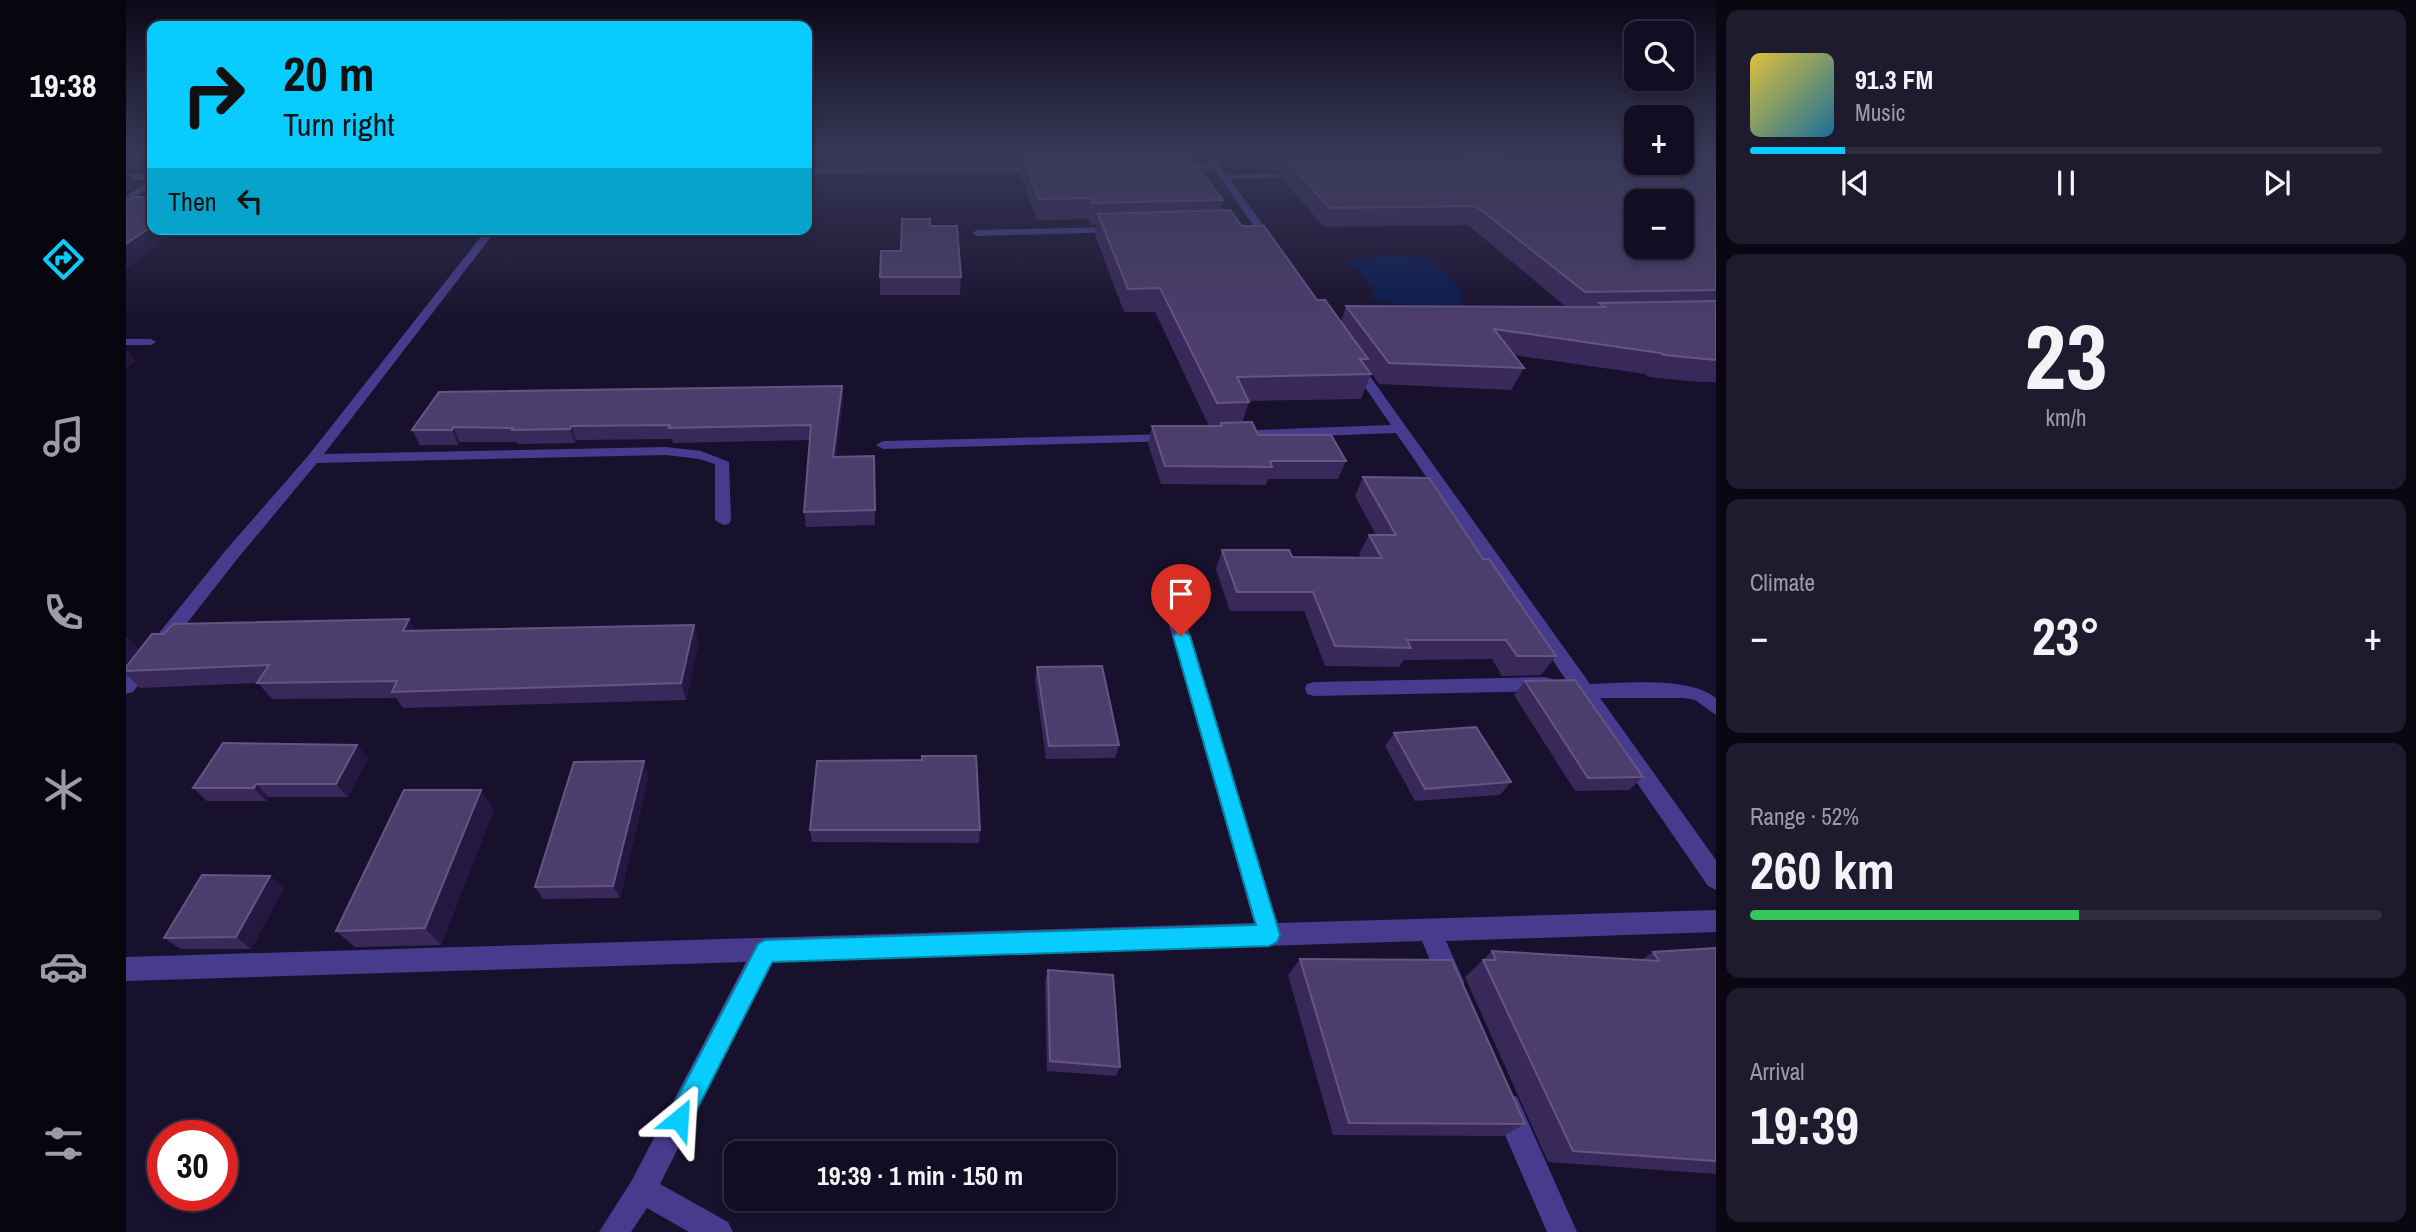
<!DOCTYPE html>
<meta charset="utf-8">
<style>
:root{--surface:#120d22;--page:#1f1b2f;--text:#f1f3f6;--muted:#9c9ca5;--line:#312d40;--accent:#08ccff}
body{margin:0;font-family:"Archivo Narrow",sans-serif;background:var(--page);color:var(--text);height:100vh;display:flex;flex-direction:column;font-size:26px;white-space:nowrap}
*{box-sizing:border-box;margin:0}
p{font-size:23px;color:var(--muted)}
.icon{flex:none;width:38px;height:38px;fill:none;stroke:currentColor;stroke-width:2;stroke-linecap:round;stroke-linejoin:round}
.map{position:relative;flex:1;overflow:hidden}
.side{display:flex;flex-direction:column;gap:10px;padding:10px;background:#0a0713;width:700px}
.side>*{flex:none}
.banner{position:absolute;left:21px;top:21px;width:665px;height:214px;border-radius:14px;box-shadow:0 4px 10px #0003,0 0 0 2px var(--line);background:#08ccff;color:#111;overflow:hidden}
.fabs{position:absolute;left:1498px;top:21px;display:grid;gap:14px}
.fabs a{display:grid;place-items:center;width:70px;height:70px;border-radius:14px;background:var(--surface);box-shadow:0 4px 10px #0003,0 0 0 2px var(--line);font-size:35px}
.speed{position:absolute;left:21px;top:1120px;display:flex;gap:14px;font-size:35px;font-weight:700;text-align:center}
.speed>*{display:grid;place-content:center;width:91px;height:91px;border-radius:50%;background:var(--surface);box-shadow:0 4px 10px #0003,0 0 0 2px var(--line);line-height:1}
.speed .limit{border:10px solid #d22;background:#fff;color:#111}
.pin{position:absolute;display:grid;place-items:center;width:60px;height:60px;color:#fff;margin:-72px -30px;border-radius:50% 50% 50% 0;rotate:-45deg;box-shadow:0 0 7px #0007}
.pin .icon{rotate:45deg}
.me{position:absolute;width:77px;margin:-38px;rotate:27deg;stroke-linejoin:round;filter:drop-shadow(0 0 5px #0008)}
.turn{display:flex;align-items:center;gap:24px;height:147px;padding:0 21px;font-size:32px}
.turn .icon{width:91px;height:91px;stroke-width:2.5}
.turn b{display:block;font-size:49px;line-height:60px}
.then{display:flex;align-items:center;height:66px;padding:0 21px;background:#0003;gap:14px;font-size:26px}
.big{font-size:52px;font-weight:800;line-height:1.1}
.side .widget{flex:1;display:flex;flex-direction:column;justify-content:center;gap:10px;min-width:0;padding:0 24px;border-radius:14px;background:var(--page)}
.side .dial{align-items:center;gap:0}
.dial b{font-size:91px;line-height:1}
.song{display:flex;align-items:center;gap:21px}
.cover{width:84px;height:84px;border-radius:10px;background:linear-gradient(135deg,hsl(50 70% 55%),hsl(200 70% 35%))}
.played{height:7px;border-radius:4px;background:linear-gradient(90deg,var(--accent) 15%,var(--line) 15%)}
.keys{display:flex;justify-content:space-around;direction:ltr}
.heat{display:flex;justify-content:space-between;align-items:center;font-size:38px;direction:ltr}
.charge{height:10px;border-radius:5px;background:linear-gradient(90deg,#34c759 52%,var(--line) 0)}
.trip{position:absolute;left:598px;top:1141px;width:392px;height:70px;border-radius:14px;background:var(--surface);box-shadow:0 4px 10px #0003,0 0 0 2px var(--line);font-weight:800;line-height:70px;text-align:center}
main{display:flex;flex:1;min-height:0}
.dock{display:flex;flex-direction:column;width:126px;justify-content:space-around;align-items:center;background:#07050e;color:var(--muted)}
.dock .icon{width:49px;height:49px}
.dock .active{color:var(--accent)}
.dock b{font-size:32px;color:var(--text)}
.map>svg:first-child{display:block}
.water{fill:#0a1b4d}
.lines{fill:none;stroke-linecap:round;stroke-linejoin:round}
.lane{fill:#463b8d;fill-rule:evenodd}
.street{fill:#463b8d;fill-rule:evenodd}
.wall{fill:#39295a}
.shaded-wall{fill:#241841}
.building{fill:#4b3d6c;stroke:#635683;stroke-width:2;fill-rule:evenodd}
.route{fill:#08ccff;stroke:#0585a6;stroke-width:2}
</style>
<main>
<nav class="dock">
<b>19:38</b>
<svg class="icon active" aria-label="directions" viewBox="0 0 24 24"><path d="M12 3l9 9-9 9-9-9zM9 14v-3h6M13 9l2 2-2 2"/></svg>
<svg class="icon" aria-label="music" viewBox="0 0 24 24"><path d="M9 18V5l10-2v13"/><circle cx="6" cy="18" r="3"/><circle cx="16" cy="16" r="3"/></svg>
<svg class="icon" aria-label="phone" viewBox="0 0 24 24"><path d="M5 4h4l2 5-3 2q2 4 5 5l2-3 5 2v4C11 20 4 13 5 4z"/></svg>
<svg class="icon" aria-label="climate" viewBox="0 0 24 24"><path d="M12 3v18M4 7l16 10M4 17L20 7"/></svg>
<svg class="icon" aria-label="car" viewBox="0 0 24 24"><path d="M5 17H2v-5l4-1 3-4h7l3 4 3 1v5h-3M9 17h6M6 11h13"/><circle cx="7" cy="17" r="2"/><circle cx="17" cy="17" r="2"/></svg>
<svg class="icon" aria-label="filters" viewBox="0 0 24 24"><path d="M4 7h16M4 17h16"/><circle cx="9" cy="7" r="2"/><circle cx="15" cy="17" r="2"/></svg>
</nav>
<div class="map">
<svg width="1590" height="1232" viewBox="0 0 1590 1232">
<rect width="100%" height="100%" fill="#18112d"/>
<path class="water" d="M1262,255l47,4v5l27,24 -2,8 7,13 -32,3 -60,-12c-3,-18 -14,-28 -28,-39z"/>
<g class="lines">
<path class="lane" d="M1091,165l3,4 -43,1 -4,-2 4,-2z
M916,167l3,4 -238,2v-4z
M1179,173l3,4 -84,2 -4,-2 4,-2z
M23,181h3v5l-26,17v-7z
M990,227l3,1v4l-142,4 -5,-3 5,-3z
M0,339h25l5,3 -5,3h-25z
M1458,684c37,0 103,-9 132,14v17l-21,-15 -11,-2h-100l-6,-2 -3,-5 3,-5z"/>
<path class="street" d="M1076,152h8l65,89v4h-8z
M0,174h26v6h-26z
M361,229h10l-173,225 342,-7 35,4 28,11 2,58 -2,4 -6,1 -8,-5v-56l-16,-5 -33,-4 -349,8 -79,95 -105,134 -7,2v-20l100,-124 82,-94z
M1229,360l4,1 357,499v30l-8,-4 -312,-453 -162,6 -7,-4 7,-4 157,-6 -42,-61z
M1045,434l5,1v6l-293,8 -7,-4 7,-4z
M1048,605l9,6 94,312 439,-13v22l-270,9 18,41 -3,9 -9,3 -9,-3 -21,-50 -649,20 -113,223 68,38 5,10h-44l-42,-24 -16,24h-32l33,-52 114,-218 -620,19v-24l1128,-34 -89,-312z
M1419,677l7,2 2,5 -2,5 -7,2 -231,5 -7,-2 -2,-5 2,-5 7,-2z
M1381,1093l10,4 60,135h-30l-54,-125 4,-10z"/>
</g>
<path class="wall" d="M1132,152h254l-4,7h50v-7h78v11h46v-11h34v230h-18l-49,-5 -4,-3 -131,-19 10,13 -13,22 -132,-6 -13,-19 5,9 -10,25 -113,2 1,1 -7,21 16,12 88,26 -8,18h-70l-2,6 -105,-1 -13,-40 4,-18h57l-54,-114h-31l-29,-77 1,-11 -5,1 -3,-6 -51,1 -16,-44 2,-19 200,43 -3,11 22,15 99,96 5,-16 220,1 -98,-82 -144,2 -41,-47 3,-9h-11z
M804,226l31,51 -1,18h-80v-18l21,-26z
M716,386l1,14 -7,57 38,-1 1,69 -69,2 -2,-15 6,-72 -137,3 -1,-4 -96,1 -1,3 -58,1v-2h-57l-2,3h-38l-8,-15z
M1237,477l120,82 73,97 -15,19 -39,1 -10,-17 -88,1 -5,7 -74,-1 -21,-55h-74l-14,-42 6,-19 70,7 70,1 -3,-4 10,-19h7l-21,-39z
M568,625l5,17 -13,58 -283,8 -7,-10 -124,1 -14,-16 -118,5 -14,-14v-36h1l12,12 277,-19z
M911,667l82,78 -4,13 -69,1 -11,-79z
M1399,681l118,96 -14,13 -54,1 -61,-96z
M1268,733l117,49 -11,13 -85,6 -30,-55z
M242,758l-20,39h-79l-3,4h-59l-14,-13z
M523,774l-29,124 -77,1 -8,-12z
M368,809l-53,136 -86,2 -19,-16z
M684,830h170l-1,13 -167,-1z
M144,876l14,12 -33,61h-70l-17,-11z
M1590,948v226l-168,-12 -83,-185 27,-26 149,9 12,-8z
M1174,959l225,165 -22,12 -170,-1 -45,-160z
M922,970l72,97 -4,9 -69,-5 -2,-90z"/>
<path class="shaded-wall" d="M1,170l10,16 -11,7v-22z
M26,226v3h29l-55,40v-25z
M0,349l9,12 -9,8z
M716,386l1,14 -9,72 -1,-15z
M445,426l5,14 -1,3 -5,-14z
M327,427l7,15 -2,3 -6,-15z
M283,619l11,17 -17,-5z
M568,625l5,17 -13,58 -5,-17z
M1,638l14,14 -15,18v-30z
M231,745l11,13 -20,39 -12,-13z
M518,761l5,13 -29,124 -7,-12z
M130,784l13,13 -3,4 -12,-13z
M355,790l13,19 -53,136 -16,-17z
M144,876l14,12 -33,61 -15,-12z"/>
<path class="building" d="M1446,152h64v5z
M1556,152h34v11l-34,-2z
M1061,154l36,46 -130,3 -2,-5 -52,1 -16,-42z
M1424,159l166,13v118l-131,2 -109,-86 -146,2 -42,-46zM1510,201h46v46h-46z
M8,197h18v29l-26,18v-42z
M1104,210l12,16h22l53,74h8l43,59h-8l11,15 -134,3 12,25 -32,1 -57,-115 -32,1 -30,-75z
M776,219h28v7h27l4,51h-81l1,-26h20z
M1590,301v59l-52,-5 -4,-2 -166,-24 30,39 -135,-5 -43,-57 259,1 -6,-4z
M716,386l-9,71 41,-1 1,54 -71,2 7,-87 -142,3 1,-3 -99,1 -1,3 -58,1 1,-2 -60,-1 -1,3h-40l27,-38z
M1126,422l6,13h73l15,26h-76l2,6 -107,-1 -13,-40h70l-1,-3z
M1237,477l66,1 54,81h6l67,97h-39l-11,-16h-99l4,8 -76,-2 -22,-54h-76l-15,-42h67l3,7 90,1 -13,-23h27z
M283,619l-6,12 291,-6 -13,58 -289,9 5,-11 -140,2 12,-18 -143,6v-4l26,-33h12l9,-10z
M976,666l17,79 -70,1 -12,-79z
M1449,680l68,97 -55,1 -63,-97z
M1350,727l35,55 -86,7 -31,-56z
M97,743l134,2 -21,39h-80l-2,4h-61z
M796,756h54l4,74h-170l7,-69 105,-1z
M518,761l-31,125 -78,1 39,-125z
M278,790h77l-56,138 -89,3z
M76,875l68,1 -34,61 -72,1z
M1590,948v213l-143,-10 -90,-191h13l-4,-9 167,10 -6,-9z
M1174,959l152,1 73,164 -176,-1z
M922,970l65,5 7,92 -70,-6z"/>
<linearGradient id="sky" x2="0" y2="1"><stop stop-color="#0d0919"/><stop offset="0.47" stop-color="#373857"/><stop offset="1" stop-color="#373857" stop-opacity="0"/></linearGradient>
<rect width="1590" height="324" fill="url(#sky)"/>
<path class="route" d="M1055,630l9,6 90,299 -3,7 -8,4 -497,16 -84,165 -9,4 -8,-4 -4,-8 4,-9 87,-166 7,-4 491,-15 -83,-289z"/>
</svg>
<div class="fabs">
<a><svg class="icon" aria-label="search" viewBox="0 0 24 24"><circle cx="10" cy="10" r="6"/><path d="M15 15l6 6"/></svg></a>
<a>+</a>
<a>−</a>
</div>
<div class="speed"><div class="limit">30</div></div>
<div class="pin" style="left:1055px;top:636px;background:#d93025"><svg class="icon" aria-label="arrive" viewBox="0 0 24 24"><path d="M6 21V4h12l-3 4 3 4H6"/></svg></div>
<svg class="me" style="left:553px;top:1119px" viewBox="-20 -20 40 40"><path d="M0-17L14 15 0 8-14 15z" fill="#08ccff" stroke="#fff" stroke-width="4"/></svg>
<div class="trip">19:39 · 1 min · 150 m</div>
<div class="banner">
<div class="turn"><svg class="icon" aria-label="right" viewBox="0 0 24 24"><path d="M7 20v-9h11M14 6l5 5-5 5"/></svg><div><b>20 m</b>Turn right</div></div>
<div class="then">Then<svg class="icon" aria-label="left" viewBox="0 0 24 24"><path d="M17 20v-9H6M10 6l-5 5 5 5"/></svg></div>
</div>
</div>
<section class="side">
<div class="widget">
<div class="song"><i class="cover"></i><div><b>91.3 FM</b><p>Music</p></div></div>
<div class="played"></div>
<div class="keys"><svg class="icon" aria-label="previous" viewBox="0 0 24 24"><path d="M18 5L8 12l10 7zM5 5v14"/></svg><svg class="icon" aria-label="pause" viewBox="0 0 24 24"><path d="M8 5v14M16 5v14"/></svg><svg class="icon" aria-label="next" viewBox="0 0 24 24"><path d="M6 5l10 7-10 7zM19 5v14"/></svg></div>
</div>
<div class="widget dial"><b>23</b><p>km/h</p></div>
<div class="widget"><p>Climate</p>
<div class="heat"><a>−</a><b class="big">23°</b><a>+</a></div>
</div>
<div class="widget"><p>Range · 52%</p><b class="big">260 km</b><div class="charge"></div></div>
<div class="widget"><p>Arrival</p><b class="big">19:39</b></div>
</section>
</main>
